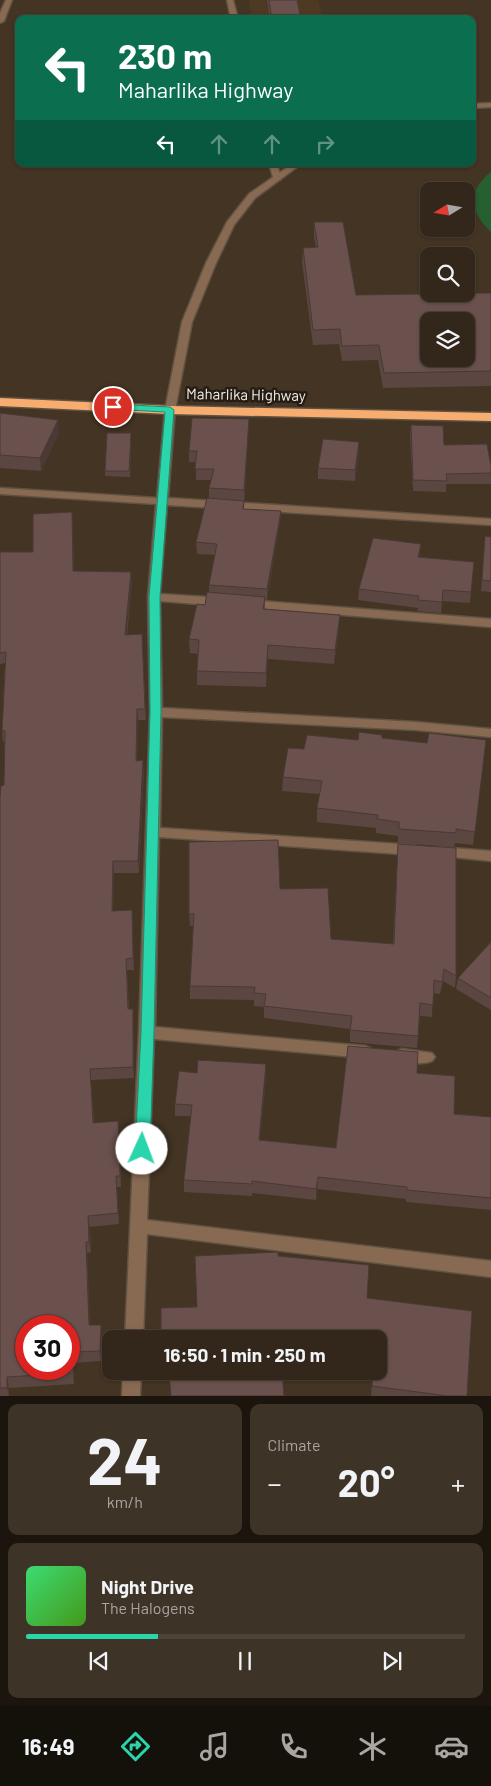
<!DOCTYPE html>
<meta charset="utf-8">
<style>
:root{--surface:#32271a;--page:#3d3327;--text:#f1f3f6;--muted:#a8a5a2;--line:#4d4439;--accent:#2bd5ac}
body{margin:0;font-family:Barlow,sans-serif;background:var(--page);color:var(--text);height:100vh;display:flex;flex-direction:column;font-size:19px;white-space:nowrap}
*{box-sizing:border-box;margin:0}
p{font-size:16px;color:var(--muted)}
.icon{flex:none;width:28px;height:28px;fill:none;stroke:currentColor;stroke-width:2;stroke-linecap:round;stroke-linejoin:round}
.map{position:relative;height:1396px;overflow:hidden}
.sheet{display:flex;flex-direction:column;gap:8px;padding:8px;background:#1c150e;flex:1}
.sheet>*{flex:none}
.top-card{position:absolute;left:15px;top:15px;width:461px;height:152px;border-radius:10px;box-shadow:0 1px 4px #0004,0 0 0 1px var(--line);background:#0b6e4f;color:#fff;overflow:hidden}
.needle{width:32px;rotate:259deg}
.tools{position:absolute;left:420px;top:182px;display:grid;gap:10px}
.tools a{display:grid;place-items:center;width:55px;height:55px;border-radius:10px;background:var(--surface);box-shadow:0 1px 4px #0004,0 0 0 1px var(--line);font-size:25px}
.speed{position:absolute;left:15px;top:1315px;display:flex;gap:10px;font-size:25px;font-weight:700;text-align:center}
.speed>*{display:grid;place-content:center;width:65px;height:65px;border-radius:50%;background:var(--surface);box-shadow:0 1px 4px #0004,0 0 0 1px var(--line);line-height:1}
.speed .limit{border:8px solid #d22;background:#fff;color:#111}
.pin{position:absolute;display:grid;place-items:center;width:42px;height:42px;color:#fff;margin:-21px;border:2px solid #fff;border-radius:50%;box-shadow:0 1px 5px #0007}
.me{position:absolute;width:55px;margin:-28px;rotate:2deg;stroke-linejoin:round;filter:drop-shadow(0 0 4px #0008)}
.turn{display:flex;align-items:center;gap:18px;height:105px;padding:0 20px;font-size:22px}
.turn .icon{width:65px;height:65px;stroke-width:2.5}
.turn b{display:block;font-size:35px;line-height:42px}
.lanes{display:flex;align-items:center;height:48px;padding:0 20px;background:#0003;justify-content:center;gap:25px;direction:ltr}
.lanes .off{opacity:.35}
.big{font-size:38px;font-weight:700;line-height:1.1}
.sheet .card{flex:1;display:flex;flex-direction:column;justify-content:center;gap:8px;min-width:0;padding:0 18px;border-radius:10px;background:var(--page)}
.sheet .dial{align-items:center;gap:0}
.dial b{font-size:65px;line-height:1}
.song{display:flex;align-items:center;gap:15px}
.cover{width:60px;height:60px;border-radius:8px;background:linear-gradient(135deg,hsl(140 70% 55%),hsl(100 70% 35%))}
.played{height:5px;border-radius:2px;background:linear-gradient(90deg,var(--accent) 30%,var(--line) 30%)}
.keys{display:flex;justify-content:space-around;direction:ltr}
.heat{display:flex;justify-content:space-between;align-items:center;font-size:28px;direction:ltr}
.sheet .tiles{flex:1;display:grid;gap:8px;grid-template-columns:1fr 1fr}
.card:last-child{grid-column:span 2}
.trip{position:absolute;left:102px;top:1330px;width:285px;height:50px;border-radius:10px;background:var(--surface);box-shadow:0 1px 4px #0004,0 0 0 1px var(--line);font-weight:700;line-height:50px;text-align:center}
.menu{display:flex;height:80px;justify-content:space-around;align-items:center;background:#14100a;color:var(--muted)}
.menu .icon{width:35px;height:35px}
.menu .selected{color:var(--accent)}
.menu b{font-size:22px;color:var(--text)}
.map>svg:first-child{display:block}
.built{fill:#4e3a23}
.green{fill:#265f30}
.lines{fill:none;stroke-linecap:round;stroke-linejoin:round}
.lane-casing{stroke:#605242;stroke-width:3}
.street-casing{stroke:#605242;stroke-width:3}
.highway-casing{stroke:#605242;stroke-width:3}
.lane{fill:#886a52;fill-rule:evenodd}
.street{fill:#886a52;fill-rule:evenodd}
.highway{fill:#f7ad70;fill-rule:evenodd}
.wall{fill:#5b4642}
.shaded-wall{fill:#4a3936}
.building{fill:#6a514d;stroke:#4a3936;fill-rule:evenodd}
.route{fill:#2bd5ac;stroke:#1c8a70}
.labels{text-anchor:middle;stroke-width:5;stroke-linejoin:round;paint-order:stroke}
.street-label{font-size:15px;fill:#f9efe4;stroke:#241d15}
</style>
<div class="map">
<svg width="491" height="1396" viewBox="0 0 491 1396">
<rect width="100%" height="100%" fill="#433423"/>
<path class="built" d="M249,0h69l5,19h-71z"/>
<path class="green" d="M491,172v60c-21,-20 -25,-41 0,-60z"/>
<g class="lines">
<defs>
<path id="lane" d="M6,0h6l-8,21 -4,2v-10z
M227,0h6l5,19h-7z
M269,164h8l4,14 -1,2h-6z"/>
<path id="street" d="M491,103v4l-19,1v-4z
M292,164h9l-46,34 -21,27 -18,38 -24,59 -17,88 -7,88 323,21v6l-324,-20 -7,89 62,4 6,4 -6,4 -62,-5 2,107 254,14 75,7v8l-75,-7 -254,-13 -2,111 254,17 5,2 2,3 -2,3 -5,2 -255,-18 -4,190 210,19 5,2 3,4 -3,4 -5,2 -211,-19 -7,181 344,41v16l-344,-43 -4,105h-18l14,-307 11,-320 -2,-115 8,-93 -156,-10v-6l157,10 8,-88 17,-88 24,-59 21,-41 22,-28z
M249,600l242,19v8l-246,-20 -2,-3 2,-3z
M438,847l53,4v10l-58,-6 -2,-3 2,-3z
M402,1049l30,4 3,4 -3,4c-10,4 -25,2 -35,-2l-3,-4 3,-4z
M123,1371h18l-1,25h-18z"/>
<path id="highway" d="M0,398l170,8 321,7v8l-321,-7 -170,-8z"/>
</defs>
<use href="#lane" class="lane-casing"/>
<use href="#street" class="street-casing"/>
<use href="#highway" class="highway-casing"/>
<use href="#lane" class="lane"/>
<use href="#street" class="street"/>
<use href="#highway" class="highway"/>
</g>
<path class="wall" d="M267,0h30l4,19h-31z
M314,222l42,73 135,-2v93l-108,2 -5,-28 -36,1 -3,-17 -26,1 -11,-83 1,-14 13,-1 -2,-10z
M0,413l59,20 -18,38 -41,-3z
M249,419l-5,90 37,2 -1,11 -13,78h-2v9l74,20 -5,35 -66,-5 -2,28 -69,-2v-14l1,-17 -8,-1 -1,-14 16,-34 4,-12v-8l6,-30 -18,-1 -1,-12 13,-43v-11l2,-8h-15v-18h-7v-11z
M411,425l33,20 47,21v18h-45v8l-33,-1 -3,-55z
M131,433l-1,44 -25,-1v-5z
M359,442v10l-4,29 -37,-2v-11z
M72,512l2,59 58,11 -5,53 15,-1 4,86h-8l-1,41 6,-1 1,11 -5,102h-25l-1,38 19,-1 2,60h-7l2,39 4,11 1,58 -43,2 3,43 24,-2 1,12 2,54h-4l2,37 -29,3 1,25 -4,1 3,72 12,11 -1,25 -27,2v21l-65,4v8h-9v-599l4,-12 1,-43h-2l-1,-11 3,-68 -5,1v-112h33z
M485,536l6,1v55l-10,-1z
M420,556v1l51,35 -1,11 -28,-2 -1,12 -24,-2 1,-3 -60,-8 1,-11z
M382,738l45,5 59,-3 -13,105 -18,-2 -1,4 -56,-4v-7l-22,-3v-5l-59,-6v-14l3,-14 -38,-3 1,-14 21,-28 54,-9z
M398,844l58,132 -1,12 -12,-7 -3,13 -7,-1 -1,24 -12,-1 -3,32 -67,-6v-13l-86,-11v-11l-10,-1v-6l-64,-1v-13l3,-60h-3l-1,-12 91,-25 51,50 62,5z
M491,942v68l-35,-21 2,-11z
M197,1073l69,3 -6,64 76,8 81,-75 37,41 37,3v93l-85,-8v-3l-89,-10 -1,11 -64,-7v3l-68,-4v-12l7,-64h-16v-12z
M278,1256l89,42 100,98h-96l2,-25 6,-32h-218z"/>
<path class="shaded-wall" d="M249,419v11l-5,71v-11z
M58,420l1,13 -18,38 -1,-13z
M359,442v10l-4,29v-11z
M281,511l-1,11 -13,78v-11z
M72,512l1,11 1,59 -1,-11z
M421,544l-1,12 -3,12 1,-11z
M131,572l1,10 -7,64v-11z
M340,615l-1,14 -5,35 1,-14z
M268,645v14l-2,28v-14z
M137,709l1,11 -2,52v-11z
M143,760l1,11 -5,102 -1,-12z
M113,861l1,12 -2,49v-11z
M133,1009v11l1,58 -1,-11z
M266,1064v12l-7,76v-12z
M318,1177l-1,12 -1,11v-11z
M88,1216l2,11 1,25 -2,-10z
M86,1242l1,11 3,83 -1,-11z
M101,1325l1,11 -1,25 -1,-10z
M73,1352l1,11v21l-1,-11z
M7,1377l2,11v8l-2,-8z"/>
<path class="building" d="M269,0h28l4,19h-29z
M314,222h29l13,73 135,-2v78l-107,2 -5,-28 -37,1 -2,-17 -27,1 -10,-82 15,-1zM429,321h37v38h-37z
M0,413l58,7 -18,38 -40,-3z
M192,418l57,1 -5,71 -35,-2 5,-19h-19l2,-18h-8z
M411,425l32,1 1,19 43,-1 4,22v7l-45,1 1,7 -34,-1z
M107,433h24l-2,38h-24z
M323,439l36,3 -4,28 -37,-2z
M207,498l37,3 -1,8 38,2 -14,78 -58,-4 8,-41 -21,-2z
M72,512l1,59 58,1 -6,63 17,-1 3,75h-8l-1,52 7,-1 -5,101h-25l-1,50 20,-1 1,48 -7,1 2,50h5v58l-43,2 3,54 25,-2 2,55h-4l2,37 -30,3 1,26h-3l3,83h12l-1,26 -27,1v21l-66,4v11h-7v-591l1,-11 3,-1 1,-54h-3l4,-79 -6,1v-101h33v-38zM26,1326h43v43h-43z
M485,536l6,1v44l-9,-1z
M373,538l48,6 -3,13 56,5 -3,30 -28,-2 -1,12 -24,-2 1,-4 -60,-7z
M207,592l58,5 -2,12 77,6 -5,35 -67,-5 -2,28 -69,-2 2,-31 -10,-1 8,-35 8,1z
M359,732l23,3v3l45,5 2,-10 57,7 -11,92 -19,-3v4l-57,-4v-7l-22,-3 1,-4 -61,-7 5,-27 -39,-4 5,-29 16,1 3,-14 51,5z
M278,840l2,49 48,-1 3,51 63,5 4,-100 58,4v128l-12,-7 -2,13 -8,-2 -1,25 -13,-2 -2,33 -68,-6 2,-14 -88,-10 2,-12 -12,-1 1,-6 -65,-1 4,-72h-5v-72z
M491,942v56l-33,-20z
M348,1046l70,6 -1,21 38,3 -1,38 37,3v81l-84,-8v-3l-89,-10 -2,12 -64,-8v3l-68,-4 8,-75 -17,-1 4,-33 18,2 1,-13 68,4 -7,76 77,8z
M278,1252v4l91,9 -2,33 105,13 -5,85h-19l-76,-10 1,-15h6v-32h-12l-60,-5 -29,1v4h-117v-31l36,-1 -2,-51z
M169,1371h113l2,25h-113z"/>
<path class="route" d="M113,404l57,3 4,3 -14,187 1,115 -7,320 -4,117 -2,4 -6,2 -5,-2 -2,-4 6,-117 9,-320 -1,-115 16,-185 -55,-3 -1,-2z"/>
<g class="labels">
<g class="street-label">
<text transform="translate(246 395) rotate(1)" y="5">Maharlika Highway</text>
</g>
</g>
</svg>
<div class="tools">
<a><svg class="needle" viewBox="-14 -14 28 28"><path d="M0-13l5 13h-10z" fill="#e53935"/><path d="M0 13l5-13h-10z" fill="#a8a5a2"/></svg></a>
<a><svg class="icon" aria-label="search" viewBox="0 0 24 24"><circle cx="10" cy="10" r="6"/><path d="M15 15l6 6"/></svg></a>
<a><svg class="icon" aria-label="layers" viewBox="0 0 24 24"><path d="M12 4l9 5-9 5-9-5zM3 14l9 5 9-5"/></svg></a>
</div>
<div class="speed"><div class="limit">30</div></div>
<div class="pin" style="left:113px;top:407px;background:#d93025"><svg class="icon" aria-label="arrive" viewBox="0 0 24 24"><path d="M6 21V4h12l-3 4 3 4H6"/></svg></div>
<svg class="me" style="left:142px;top:1149px" viewBox="-20 -20 40 40"><circle r="19" fill="#fff"/><path d="M0-13L10 11 0 6-10 11z" fill="#2bd5ac"/></svg>
<div class="trip">16:50 · 1 min · 250 m</div>
<div class="top-card">
<div class="turn"><svg class="icon" aria-label="left" viewBox="0 0 24 24"><path d="M17 20v-9H6M10 6l-5 5 5 5"/></svg><div><b>230 m</b>Maharlika Highway</div></div>
<div class="lanes"><svg class="icon" aria-label="left" viewBox="0 0 24 24"><path d="M17 20v-9H6M10 6l-5 5 5 5"/></svg><svg class="icon off" aria-label="ahead" viewBox="0 0 24 24"><path d="M12 20V5M6 11l6-6 6 6"/></svg><svg class="icon off" aria-label="ahead" viewBox="0 0 24 24"><path d="M12 20V5M6 11l6-6 6 6"/></svg><svg class="icon off" aria-label="right" viewBox="0 0 24 24"><path d="M7 20v-9h11M14 6l5 5-5 5"/></svg></div>
</div>
</div>
<section class="sheet">
<div class="tiles">
<div class="card dial"><b>24</b><p>km/h</p></div>
<div class="card"><p>Climate</p>
<div class="heat"><a>−</a><b class="big">20°</b><a>+</a></div>
</div>
<div class="card">
<div class="song"><i class="cover"></i><div><b>Night Drive</b><p>The Halogens</p></div></div>
<div class="played"></div>
<div class="keys"><svg class="icon" aria-label="previous" viewBox="0 0 24 24"><path d="M18 5L8 12l10 7zM5 5v14"/></svg><svg class="icon" aria-label="pause" viewBox="0 0 24 24"><path d="M8 5v14M16 5v14"/></svg><svg class="icon" aria-label="next" viewBox="0 0 24 24"><path d="M6 5l10 7-10 7zM19 5v14"/></svg></div>
</div>
</div>
</section>
<nav class="menu">
<b>16:49</b>
<svg class="icon selected" aria-label="directions" viewBox="0 0 24 24"><path d="M12 3l9 9-9 9-9-9zM9 14v-3h6M13 9l2 2-2 2"/></svg>
<svg class="icon" aria-label="music" viewBox="0 0 24 24"><path d="M9 18V5l10-2v13"/><circle cx="6" cy="18" r="3"/><circle cx="16" cy="16" r="3"/></svg>
<svg class="icon" aria-label="phone" viewBox="0 0 24 24"><path d="M5 4h4l2 5-3 2q2 4 5 5l2-3 5 2v4C11 20 4 13 5 4z"/></svg>
<svg class="icon" aria-label="climate" viewBox="0 0 24 24"><path d="M12 3v18M4 7l16 10M4 17L20 7"/></svg>
<svg class="icon" aria-label="car" viewBox="0 0 24 24"><path d="M5 17H2v-5l4-1 3-4h7l3 4 3 1v5h-3M9 17h6M6 11h13"/><circle cx="7" cy="17" r="2"/><circle cx="17" cy="17" r="2"/></svg>
</nav>
